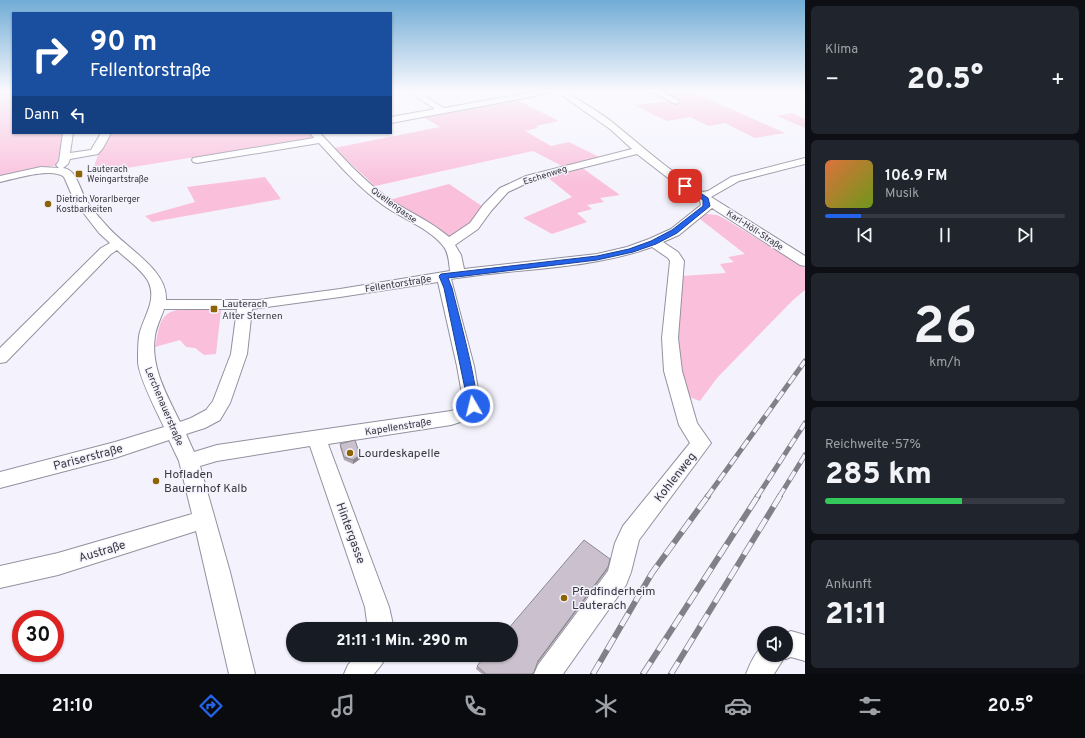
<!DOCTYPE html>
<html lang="de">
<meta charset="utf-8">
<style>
:root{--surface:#171b24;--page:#20242c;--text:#f1f3f6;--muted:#9ea1a6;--line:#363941;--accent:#2563eb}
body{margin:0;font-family:Overpass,sans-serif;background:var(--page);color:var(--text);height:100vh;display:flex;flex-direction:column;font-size:15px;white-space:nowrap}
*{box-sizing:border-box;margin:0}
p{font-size:13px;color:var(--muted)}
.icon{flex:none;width:22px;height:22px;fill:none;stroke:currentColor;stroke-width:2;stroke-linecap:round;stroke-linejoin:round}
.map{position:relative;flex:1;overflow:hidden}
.side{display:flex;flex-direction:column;gap:6px;padding:6px;background:#0d0f14;width:280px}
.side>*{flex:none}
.banner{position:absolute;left:12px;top:12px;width:380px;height:122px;border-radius:0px;box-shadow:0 1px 3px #0004;background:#1a4fa0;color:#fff;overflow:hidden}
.fabs{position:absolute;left:757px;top:626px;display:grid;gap:8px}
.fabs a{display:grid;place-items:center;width:36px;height:36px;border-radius:50%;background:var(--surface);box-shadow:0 1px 3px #0004;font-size:20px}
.speed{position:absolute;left:12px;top:610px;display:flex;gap:8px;font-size:20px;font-weight:700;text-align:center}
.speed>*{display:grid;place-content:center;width:52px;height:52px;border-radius:50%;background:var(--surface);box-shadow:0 1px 3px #0004;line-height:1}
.speed .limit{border:6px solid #d22;background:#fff;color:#111}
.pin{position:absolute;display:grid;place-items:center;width:34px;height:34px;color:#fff;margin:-17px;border-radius:8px;box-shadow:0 2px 6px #0006}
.me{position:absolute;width:44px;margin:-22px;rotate:352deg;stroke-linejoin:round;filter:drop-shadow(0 0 3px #0008)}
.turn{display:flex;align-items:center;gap:14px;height:84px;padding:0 12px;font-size:18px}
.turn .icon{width:52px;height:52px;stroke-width:2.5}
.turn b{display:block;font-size:28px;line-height:34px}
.then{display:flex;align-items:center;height:38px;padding:0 12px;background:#0003;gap:8px;font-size:15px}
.big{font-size:30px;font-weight:800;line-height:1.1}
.side .tile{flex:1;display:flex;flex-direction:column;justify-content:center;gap:6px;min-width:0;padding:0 14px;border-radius:6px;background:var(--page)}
.side .dial{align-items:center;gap:0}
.dial b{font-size:52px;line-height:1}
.song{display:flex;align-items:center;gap:12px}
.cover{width:48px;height:48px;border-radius:6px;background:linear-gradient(135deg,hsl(20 70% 55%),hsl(80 70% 35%))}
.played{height:4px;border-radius:2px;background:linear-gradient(90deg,var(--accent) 15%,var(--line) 15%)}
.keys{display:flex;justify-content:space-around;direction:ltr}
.heat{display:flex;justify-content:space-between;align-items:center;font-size:22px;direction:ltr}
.charge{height:6px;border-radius:3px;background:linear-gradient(90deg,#34c759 57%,var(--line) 0)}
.trip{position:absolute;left:286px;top:622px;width:232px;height:40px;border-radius:20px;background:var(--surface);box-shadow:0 1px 3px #0004;font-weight:800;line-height:40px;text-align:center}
.menu{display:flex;height:64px;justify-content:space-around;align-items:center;background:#090b0e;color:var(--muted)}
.menu .icon{width:28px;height:28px}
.menu .active{color:var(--accent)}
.menu b{font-size:18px;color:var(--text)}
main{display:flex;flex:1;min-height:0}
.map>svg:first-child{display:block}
.green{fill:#fabfdb}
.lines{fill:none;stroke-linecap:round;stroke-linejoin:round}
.street-casing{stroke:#92919f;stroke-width:2}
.street{fill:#fff;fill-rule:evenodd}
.rail-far1-casing{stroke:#818088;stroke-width:5}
.rail-casing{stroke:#818088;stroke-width:6}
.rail-far1{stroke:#f4f3fd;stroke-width:3.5;stroke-dasharray:10;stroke-linecap:butt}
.rail{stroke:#f4f3fd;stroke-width:4.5;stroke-dasharray:14;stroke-linecap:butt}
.wall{fill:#afa6b1}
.shaded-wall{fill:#8e8790}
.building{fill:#cbc1ce;stroke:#8e8790}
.route{fill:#2563eb;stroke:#184099}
.poi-dot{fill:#8c6405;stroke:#f4f3fd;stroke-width:1.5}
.labels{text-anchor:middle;stroke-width:3;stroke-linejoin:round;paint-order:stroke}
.far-poi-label{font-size:9px;fill:#39383e;stroke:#f4f3fd;text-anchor:start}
.far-street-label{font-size:9px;fill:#39383e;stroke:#f4f3fd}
.street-label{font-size:10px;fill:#39383e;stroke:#f4f3fd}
.poi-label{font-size:10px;fill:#39383e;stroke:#f4f3fd;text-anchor:start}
.near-poi-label{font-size:12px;fill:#39383e;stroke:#f4f3fd;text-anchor:start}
.near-street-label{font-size:12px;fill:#39383e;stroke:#f4f3fd}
</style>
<main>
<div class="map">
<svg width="805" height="674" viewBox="0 0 805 674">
<rect width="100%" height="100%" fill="#f4f3fd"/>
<path class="green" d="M0,92h13v41h50l-6,32 -57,12z
M660,92h33l92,41 -30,5 -30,-15 -16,3 -19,-9 -23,4 -33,-16 42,-5z
M515,99l44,22 -23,5 2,2 -13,3 26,15 18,-4 32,16 -37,9 -31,-16 -158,35 -41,-38 106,-21 -18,-11z
M792,113l13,6v9l-28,-12z
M111,133h201l3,6 -110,19h-16l-94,15 -3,-1 6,-17z
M581,167l39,28 -20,3 4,4 -17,3 5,4 -15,4 10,9 -35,12 -29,-16 49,-21 -26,-21z
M265,177l16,22 -129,23 -7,-6 50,-14 -8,-15z
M449,184l33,22 -11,17 -22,16 -60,-39z
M706,214l11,1 8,4 80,49v22l-12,10 -76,78 -17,23 -14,-5 -11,-56 7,-64 44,-3 -6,-9 14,-2 -6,-5 17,-3 -45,-35z
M177,310h44l-5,44 -12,1 -9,-7 -9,-1 -6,-7 -25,7c4,-17 3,-33 22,-37z"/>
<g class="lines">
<defs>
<path id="street" d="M409,92h9l26,16 90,-16h16l-4,2 -155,29v-6l44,-8z
M557,92h9c17,11 36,21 51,34 28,23 55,47 86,66l5,-1 23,-14 74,-19v6l-66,17 -28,16 94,59v10l-5,-1 -88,-57 -33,27 -16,7 15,10 6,9 -6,77 4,33 15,52 14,20 -72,97 -8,32 -5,13 -63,89h-29l4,-9 70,-94 7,-28 8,-17 67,-83 -11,-18 -15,-54 -2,-33 8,-77 -2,-3 -16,-11c-64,23 -134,21 -201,32l23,87 7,41 -8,11 -22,7 -123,19 61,163 5,22h-26l-3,-22 -55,-161 -93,15 -17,5 30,106 25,102h-26l-33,-143 -138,44 -58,13v-22l58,-13 134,-39 -13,-53 -10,-21 -54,18 -115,30v-16l115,-30 49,-15c-7,-15 -26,-51 -26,-66 0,-8 0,-17 1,-25 3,-17 18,-34 10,-53 -6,-13 -22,-23 -32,-33l-6,4 -105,108 -6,1v-15l101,-100 9,-5 -11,-10 -24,-31 -11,-25c-12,-10 -50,2 -64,5v-6l41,-9 18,1 -3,-3 3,-4 4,-28h10l-3,20 21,-3 10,-17h10l-8,15 -5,6 -28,5 -2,5 -5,4c15,2 16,22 24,33 5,9 13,17 19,24 18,22 62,44 60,75h92l82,-11 110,-18c-1,-8 -1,-17 -6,-24 -14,-19 -42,-28 -61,-42 -24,-17 -44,-40 -64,-62l-122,20 -4,-1 -1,-2 1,-2 121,-20 -4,-5h10c22,24 45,49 72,68 19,12 40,21 57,36l21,-14 13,-18 17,-17 26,-12 106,-27 -22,-20zM637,154l44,34 19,13 1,4 -30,24 -22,10 -22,8 -30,7 -133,15 -3,-14 -6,-10 23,-16 13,-18 17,-19 26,-12zM438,282l19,84 6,34 -1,7 -11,4 -234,34 -23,7 -8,-18 19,-6 15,-8 10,-17 17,-49 5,-45 88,-12zM164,309h73l-6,45 -18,47 -7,9 -15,8 -11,4c-13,-27 -30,-55 -25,-86 1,-9 6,-18 9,-27z
M653,92h10l17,9 -4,3 -3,-1z
M791,631l14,4v26l-14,-4 -5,2 -2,-1 -10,16h-28c4,-10 9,-22 18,-29v10h22v-22z
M356,655h30l-4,9 -8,10h-30l4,-9z"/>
</defs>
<use href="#street" class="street-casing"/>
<use href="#street" class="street"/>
<defs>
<path id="rail-far1" d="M707,497l98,-136
M757,497l48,-74
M779,497l26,-42"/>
<path id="rail" d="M593,674l59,-101 56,-77
M643,674l115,-178
M671,674l109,-178"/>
</defs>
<use href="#rail-far1" class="rail-far1-casing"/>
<use href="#rail" class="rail-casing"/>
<use href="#rail-far1" class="rail-far1"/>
<use href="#rail" class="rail"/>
</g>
<path class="wall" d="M340,444l20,11v4l-7,5 -9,-4 -4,-13z
M608,567l-1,3 -70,94 -4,10h-51l-6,-5 1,-3z"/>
<path class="shaded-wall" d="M360,455v4l-7,5v-4z
M608,567l-1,3 -70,94 -4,10h-1l6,-13z"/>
<path class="building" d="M355,440l5,15 -7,5 -9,-3 -4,-13z
M584,540l26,19 -2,8 -70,94 -4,11 -2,2h-46l-9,-8 9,-11h25v-26h-3z"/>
<linearGradient id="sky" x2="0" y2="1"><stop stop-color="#71acd6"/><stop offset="0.49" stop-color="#fafafe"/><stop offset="1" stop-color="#fafafe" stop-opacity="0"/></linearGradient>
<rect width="805" height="186" fill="url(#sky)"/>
<path class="route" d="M683,185h5l20,13 2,8 -33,27 -21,11 -23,8 -36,8 -149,18 4,10c4,17 30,111 24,120h-7l-25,-120 -5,-12 2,-2 156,-18 32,-7 22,-8 21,-11 31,-24v-6l-20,-13z"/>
<g class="poi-dot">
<rect x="75" y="170" width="8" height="8" rx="2"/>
<circle cx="48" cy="204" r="4"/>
<rect x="210" y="305" width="8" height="8" rx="2"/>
<circle cx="350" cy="453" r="4"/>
<circle cx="156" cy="481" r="4"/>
<circle cx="564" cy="598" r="4"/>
</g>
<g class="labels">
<g class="far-poi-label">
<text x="87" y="172">Lauterach<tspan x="87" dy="10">Weingartstraße</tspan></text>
<text x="56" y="202">Dietrich Vorarlberger<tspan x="56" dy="10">Kostbarkeiten</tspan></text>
</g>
<g class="far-street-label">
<text transform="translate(545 175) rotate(-18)" y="3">Eschenweg</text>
<text transform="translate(394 205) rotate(36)" y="3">Quellengasse</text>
<text transform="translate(755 230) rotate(33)" y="3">Karl-Höll-Straße</text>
</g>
<g class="street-label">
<text transform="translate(398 283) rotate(-9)" y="4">Fellentorstraße</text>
<text transform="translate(165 406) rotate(67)" y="4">Lerchenauerstraße</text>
<text transform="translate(398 426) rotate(-9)" y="4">Kapellenstraße</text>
</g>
<g class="poi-label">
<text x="222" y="307">Lauterach<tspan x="222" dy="12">Alter Sternen</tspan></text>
</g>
<g class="near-poi-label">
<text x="358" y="457">Lourdeskapelle</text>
<text x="164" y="478">Hofladen<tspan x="164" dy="14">Bauernhof Kalb</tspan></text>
<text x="572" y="595">Pfadfinderheim<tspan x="572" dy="14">Lauterach</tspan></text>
</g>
<g class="near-street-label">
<text transform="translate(88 457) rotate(-15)" y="4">Pariserstraße</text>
<text transform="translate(675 477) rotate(-52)" y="4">Kohlenweg</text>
<text transform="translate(351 533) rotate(70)" y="4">Hintergasse</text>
<text transform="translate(102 551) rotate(-17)" y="4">Austraße</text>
</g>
</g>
</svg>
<div class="fabs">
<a><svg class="icon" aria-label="sound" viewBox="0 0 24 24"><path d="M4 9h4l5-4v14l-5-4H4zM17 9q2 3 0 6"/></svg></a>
</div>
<div class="speed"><div class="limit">30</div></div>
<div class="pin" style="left:685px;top:186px;background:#d93025"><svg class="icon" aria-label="arrive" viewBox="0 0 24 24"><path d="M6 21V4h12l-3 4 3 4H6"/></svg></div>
<svg class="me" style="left:473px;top:406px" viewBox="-20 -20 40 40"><circle r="17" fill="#2563eb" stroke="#fff" stroke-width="3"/><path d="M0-11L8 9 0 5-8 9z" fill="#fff"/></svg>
<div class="trip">21:11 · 1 Min. · 290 m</div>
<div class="banner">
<div class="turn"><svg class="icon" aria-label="right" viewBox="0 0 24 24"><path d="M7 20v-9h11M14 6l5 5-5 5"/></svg><div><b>90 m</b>Fellentorstraße</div></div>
<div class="then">Dann<svg class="icon" aria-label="left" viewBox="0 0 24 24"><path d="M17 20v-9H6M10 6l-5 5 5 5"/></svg></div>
</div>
</div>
<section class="side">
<div class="tile"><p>Klima</p>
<div class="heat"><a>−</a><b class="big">20.5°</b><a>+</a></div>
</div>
<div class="tile">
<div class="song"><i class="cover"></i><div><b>106.9 FM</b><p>Musik</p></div></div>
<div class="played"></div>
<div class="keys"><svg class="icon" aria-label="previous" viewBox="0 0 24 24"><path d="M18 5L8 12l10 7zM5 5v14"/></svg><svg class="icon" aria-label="pause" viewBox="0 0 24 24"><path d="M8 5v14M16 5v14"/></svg><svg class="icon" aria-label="next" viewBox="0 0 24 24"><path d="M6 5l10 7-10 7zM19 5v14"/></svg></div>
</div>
<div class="tile dial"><b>26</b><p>km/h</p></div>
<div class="tile"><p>Reichweite · 57%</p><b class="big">285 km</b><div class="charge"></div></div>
<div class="tile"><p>Ankunft</p><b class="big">21:11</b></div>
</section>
</main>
<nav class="menu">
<b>21:10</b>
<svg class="icon active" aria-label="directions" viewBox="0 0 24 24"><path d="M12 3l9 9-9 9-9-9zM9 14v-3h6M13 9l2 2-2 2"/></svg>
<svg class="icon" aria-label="music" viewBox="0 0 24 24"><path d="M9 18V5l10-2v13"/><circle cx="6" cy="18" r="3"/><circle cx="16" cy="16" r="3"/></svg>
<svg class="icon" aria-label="phone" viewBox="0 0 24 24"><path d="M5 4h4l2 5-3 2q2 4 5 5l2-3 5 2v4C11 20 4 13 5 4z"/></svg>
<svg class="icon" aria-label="climate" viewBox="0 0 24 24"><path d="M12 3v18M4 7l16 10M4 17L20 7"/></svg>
<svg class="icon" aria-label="car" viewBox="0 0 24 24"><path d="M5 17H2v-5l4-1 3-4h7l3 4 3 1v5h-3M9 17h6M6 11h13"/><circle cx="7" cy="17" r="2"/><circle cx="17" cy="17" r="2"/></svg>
<svg class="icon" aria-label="filters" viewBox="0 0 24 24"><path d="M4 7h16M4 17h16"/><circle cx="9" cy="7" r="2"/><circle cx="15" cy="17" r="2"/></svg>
<b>20.5°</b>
</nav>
